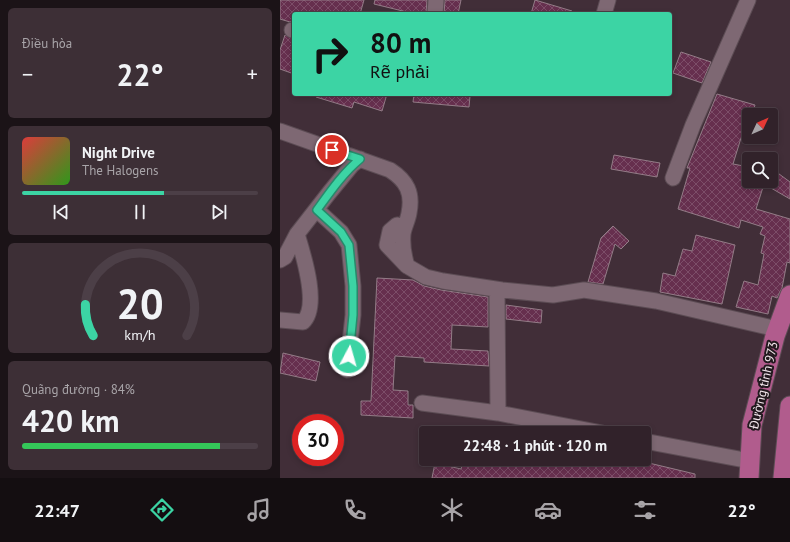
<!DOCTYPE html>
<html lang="vi">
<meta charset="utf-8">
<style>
:root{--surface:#31222a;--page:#3d2f36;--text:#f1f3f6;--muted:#a8a4a8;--line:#4c3f47;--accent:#3cd4a4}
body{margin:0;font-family:"PT Sans",sans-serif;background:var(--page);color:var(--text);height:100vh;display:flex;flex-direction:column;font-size:15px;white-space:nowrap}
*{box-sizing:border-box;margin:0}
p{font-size:13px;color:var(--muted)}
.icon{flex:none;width:22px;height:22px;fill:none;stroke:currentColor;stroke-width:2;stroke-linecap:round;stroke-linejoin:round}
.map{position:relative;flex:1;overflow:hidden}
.drawer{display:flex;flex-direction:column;gap:8px;padding:8px;background:#1b1317;width:280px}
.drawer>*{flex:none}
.hud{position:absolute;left:12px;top:12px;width:380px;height:84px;border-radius:4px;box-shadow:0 2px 6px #0003,0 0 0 1px var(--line);background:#3cd4a4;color:#111;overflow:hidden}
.needle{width:26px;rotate:46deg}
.controls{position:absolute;left:462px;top:108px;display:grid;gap:8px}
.controls a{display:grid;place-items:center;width:36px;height:36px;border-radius:4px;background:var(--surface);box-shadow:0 2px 6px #0003,0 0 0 1px var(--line);font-size:20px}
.speed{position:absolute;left:12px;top:414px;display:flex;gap:8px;font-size:20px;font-weight:700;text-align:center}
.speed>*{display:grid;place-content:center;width:52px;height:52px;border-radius:50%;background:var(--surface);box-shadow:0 2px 6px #0003,0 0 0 1px var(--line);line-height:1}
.speed .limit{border:6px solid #d22;background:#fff;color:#111}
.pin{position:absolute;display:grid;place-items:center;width:34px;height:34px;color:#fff;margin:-17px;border:2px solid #fff;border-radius:50%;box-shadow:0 1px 4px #0007}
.me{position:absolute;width:44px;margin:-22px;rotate:6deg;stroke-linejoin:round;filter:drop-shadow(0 0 3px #0008)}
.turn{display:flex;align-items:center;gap:14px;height:84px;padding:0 12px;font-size:18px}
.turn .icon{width:52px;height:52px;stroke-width:2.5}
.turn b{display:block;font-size:28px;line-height:34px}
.big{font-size:30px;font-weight:800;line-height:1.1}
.drawer .card{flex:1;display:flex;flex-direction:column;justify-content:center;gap:6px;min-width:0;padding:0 14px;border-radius:6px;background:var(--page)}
.drawer .dial{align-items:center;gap:0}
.dial svg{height:104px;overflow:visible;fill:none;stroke:var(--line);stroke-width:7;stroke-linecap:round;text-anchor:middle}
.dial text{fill:var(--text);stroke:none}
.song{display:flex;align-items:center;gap:12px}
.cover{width:48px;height:48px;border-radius:6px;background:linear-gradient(135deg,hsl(0 70% 55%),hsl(110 70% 35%))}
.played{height:4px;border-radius:2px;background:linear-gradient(90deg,var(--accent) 60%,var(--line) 60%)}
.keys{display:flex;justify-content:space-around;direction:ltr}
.heat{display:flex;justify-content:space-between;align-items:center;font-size:22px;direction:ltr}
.charge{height:6px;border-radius:3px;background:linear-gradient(90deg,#34c759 84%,var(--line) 0)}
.trip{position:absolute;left:139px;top:426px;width:232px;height:40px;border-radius:4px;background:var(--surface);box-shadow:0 2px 6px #0003,0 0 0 1px var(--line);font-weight:800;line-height:40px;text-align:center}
.tabs{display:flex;height:64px;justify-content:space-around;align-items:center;background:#140e11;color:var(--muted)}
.tabs .icon{width:28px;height:28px}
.tabs .selected{color:var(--accent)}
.tabs b{font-size:18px;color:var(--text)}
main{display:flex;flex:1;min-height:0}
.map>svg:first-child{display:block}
.building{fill:url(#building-cross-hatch);stroke:#937c87}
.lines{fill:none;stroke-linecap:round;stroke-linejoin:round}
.minor-casing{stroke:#5c4c54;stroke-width:17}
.major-casing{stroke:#5c4c54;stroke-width:21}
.minor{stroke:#7e6873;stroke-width:15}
.major{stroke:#b15c8d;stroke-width:19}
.route-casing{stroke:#278a6b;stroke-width:10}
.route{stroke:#3cd4a4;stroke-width:7}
.labels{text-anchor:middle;stroke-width:4;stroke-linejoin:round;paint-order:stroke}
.street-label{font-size:13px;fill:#f2e5eb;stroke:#22191e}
</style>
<main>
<section class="drawer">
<div class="card"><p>Điều hòa</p>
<div class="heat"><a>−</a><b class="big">22°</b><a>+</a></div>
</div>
<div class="card">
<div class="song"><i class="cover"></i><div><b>Night Drive</b><p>The Halogens</p></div></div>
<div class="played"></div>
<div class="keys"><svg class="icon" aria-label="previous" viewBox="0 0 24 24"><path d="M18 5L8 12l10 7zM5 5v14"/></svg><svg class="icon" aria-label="pause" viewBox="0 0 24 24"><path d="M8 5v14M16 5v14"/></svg><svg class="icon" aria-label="next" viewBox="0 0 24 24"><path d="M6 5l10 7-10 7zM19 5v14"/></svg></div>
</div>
<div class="card dial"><svg viewBox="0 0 100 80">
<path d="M14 69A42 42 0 1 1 86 69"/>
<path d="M14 69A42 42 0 0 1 8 45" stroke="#3cd4a4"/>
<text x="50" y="56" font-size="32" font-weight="700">20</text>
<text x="50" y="72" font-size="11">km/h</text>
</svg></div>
<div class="card"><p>Quãng đường · 84%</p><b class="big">420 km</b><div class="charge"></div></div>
</section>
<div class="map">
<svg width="510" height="478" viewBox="0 0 510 478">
<defs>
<pattern id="building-cross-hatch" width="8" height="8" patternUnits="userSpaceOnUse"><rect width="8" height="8" fill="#662f4e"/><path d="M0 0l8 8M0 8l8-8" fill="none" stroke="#7c4d68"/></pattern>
</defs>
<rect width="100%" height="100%" fill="#412e38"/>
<path class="building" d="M0,0h84l-4,14h-66v7l-4,1 -10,-3z
M95,0h52l-1,14h-11l-41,-10z
M165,0h16l-3,14h-14z
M255,0l37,11v3h-41z
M5,35l9,4v35l-14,-5v-19z
M401,52l30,10 -9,21 -29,-10z
M36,94h71l-5,17 -28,-9 -2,6 -36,-11z
M134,94l56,2 -1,11 -56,-5z
M437,94l38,11 -3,10h-3v9l-8,14 -8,26 16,3v14h16l-9,28 34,10v44l-3,-1 -5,26 -5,10 -5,-2 -4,18 -32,-7 8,-26 14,4 6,-31 -3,-1 4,-17 -5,-2 3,-7 -22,-7 -2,8 -61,-19 12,-41h-3z
M334,155l46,8 -3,14 -46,-8z
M491,168l19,14v17l-19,-11z
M333,226l16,15 -8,8 -6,-5 -12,40 -15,-2 13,-44z
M416,235l39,10 -13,59 -62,-12 3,-19 12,3 8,-27 9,2z
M97,278l36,2 11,6 17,4 47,7v30l-36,-2 -1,24 37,2 1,15 -65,-4v-4l-29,-2 -2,34 15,1v14h5v13l-52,-3v-14h10z
M226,305l36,5 -1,13 -35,-4z
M3,353l37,9 -4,19 -36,-8z
M184,459h168l63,15v4h-263l3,-15 26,6z"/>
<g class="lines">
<defs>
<path id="minor" d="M155,14l1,-14
M324,14l4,-14
M12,30h2
M0,131l110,39c17,11 23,23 19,43 -1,7 -5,14 -6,21 -1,11 1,22 4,32l19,11 17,4 59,9 51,5 31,-5 72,11 121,28
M393,178l20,-53 55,-125
M37,210l24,22 8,13 4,41v29l-6,55
M123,233l-6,-8 -7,6 -3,14 20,21
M0,260l5,-3 12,-23 32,-41 23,-28 8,-6
M217,293l1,120
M0,320l23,2c17,-16 0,-68 -6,-88
M142,403l76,10 104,20
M364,441l106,20"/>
<path id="major" d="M469,478l3,-53 23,-89 15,-41
M503,478l7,-72"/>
</defs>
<use href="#minor" class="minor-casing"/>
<use href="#major" class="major-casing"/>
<use href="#minor" class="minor"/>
<use href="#major" class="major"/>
</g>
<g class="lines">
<defs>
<path id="route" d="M52,150l28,9c-17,14 -30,33 -43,51l24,22 8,13 4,41v29l-4,41"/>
</defs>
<use href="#route" class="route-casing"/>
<use href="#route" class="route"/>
</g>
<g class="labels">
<g class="street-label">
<text transform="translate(483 385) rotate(-77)" y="5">Đường tỉnh 973</text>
</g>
</g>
</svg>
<div class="controls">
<a><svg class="needle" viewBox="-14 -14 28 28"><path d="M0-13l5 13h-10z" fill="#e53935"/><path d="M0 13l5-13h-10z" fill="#a8a4a8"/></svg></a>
<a><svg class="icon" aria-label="search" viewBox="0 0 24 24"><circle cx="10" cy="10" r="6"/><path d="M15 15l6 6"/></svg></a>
</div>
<div class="speed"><div class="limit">30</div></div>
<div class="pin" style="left:52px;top:150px;background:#d93025"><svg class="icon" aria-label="arrive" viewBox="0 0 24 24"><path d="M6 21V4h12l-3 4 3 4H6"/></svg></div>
<svg class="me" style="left:69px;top:356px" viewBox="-20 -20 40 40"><circle r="17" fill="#3cd4a4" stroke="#fff" stroke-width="3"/><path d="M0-11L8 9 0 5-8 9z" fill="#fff"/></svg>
<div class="trip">22:48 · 1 phút · 120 m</div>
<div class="hud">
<div class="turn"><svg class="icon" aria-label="right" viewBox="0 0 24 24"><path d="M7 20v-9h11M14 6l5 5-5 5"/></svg><div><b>80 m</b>Rẽ phải</div></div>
</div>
</div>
</main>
<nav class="tabs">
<b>22:47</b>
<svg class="icon selected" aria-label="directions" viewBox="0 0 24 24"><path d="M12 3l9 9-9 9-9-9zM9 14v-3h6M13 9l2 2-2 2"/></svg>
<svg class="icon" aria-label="music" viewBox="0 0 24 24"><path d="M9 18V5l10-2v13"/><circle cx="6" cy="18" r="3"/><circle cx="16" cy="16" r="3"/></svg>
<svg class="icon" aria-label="phone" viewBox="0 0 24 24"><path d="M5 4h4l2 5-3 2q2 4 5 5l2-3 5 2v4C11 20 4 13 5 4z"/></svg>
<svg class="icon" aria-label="climate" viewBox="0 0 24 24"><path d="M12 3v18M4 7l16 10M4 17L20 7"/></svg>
<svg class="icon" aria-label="car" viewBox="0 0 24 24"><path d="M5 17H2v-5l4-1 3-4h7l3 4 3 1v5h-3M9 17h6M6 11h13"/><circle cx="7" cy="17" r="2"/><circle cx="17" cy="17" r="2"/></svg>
<svg class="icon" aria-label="filters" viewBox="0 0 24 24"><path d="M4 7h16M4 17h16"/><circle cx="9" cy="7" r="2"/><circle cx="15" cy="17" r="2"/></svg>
<b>22°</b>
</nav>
